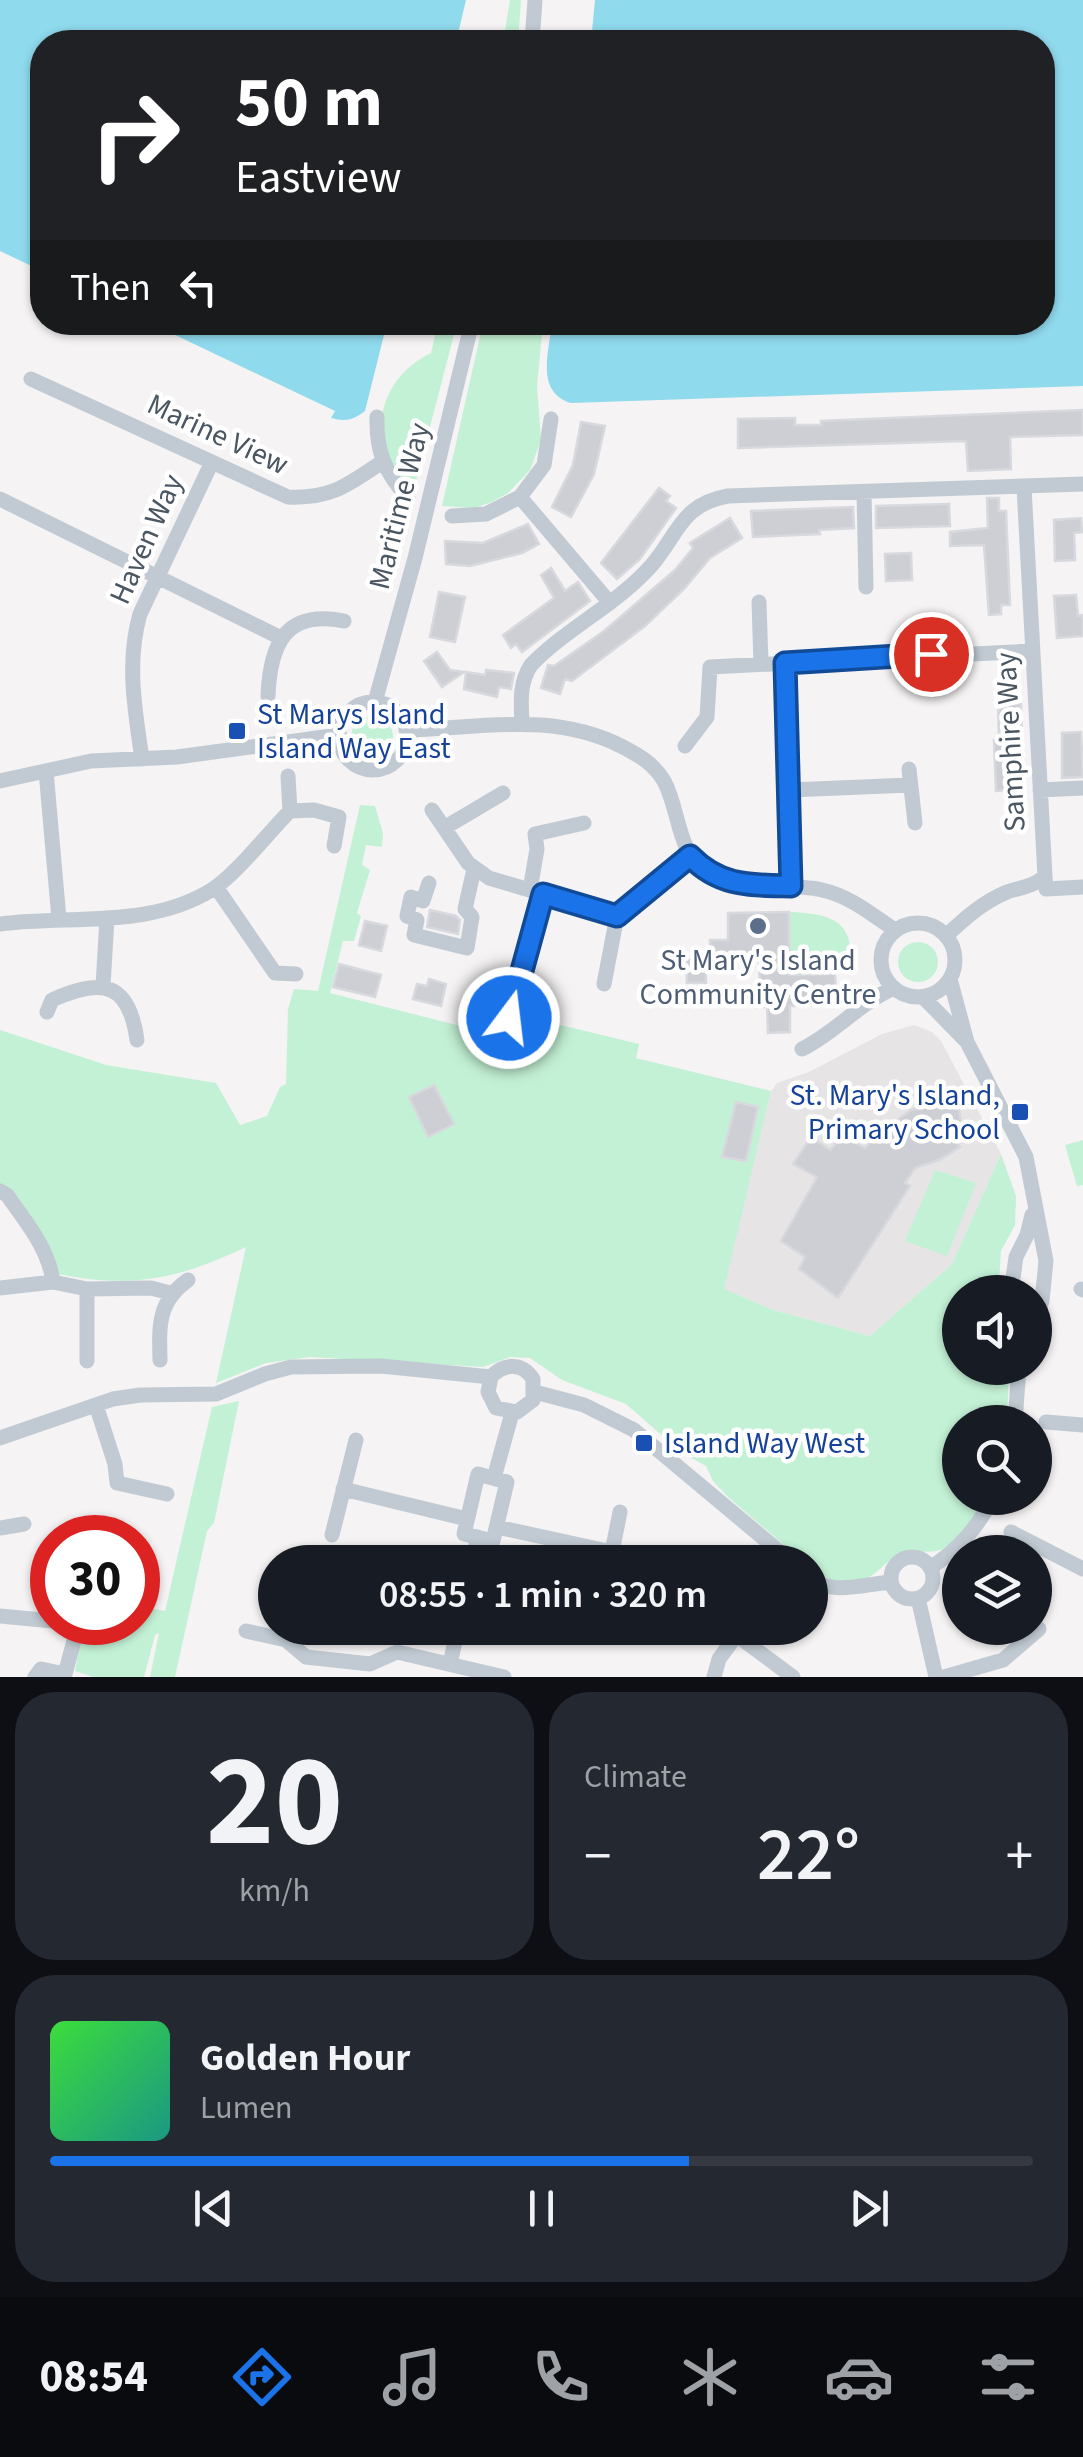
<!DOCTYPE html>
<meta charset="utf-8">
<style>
:root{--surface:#171b24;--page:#242831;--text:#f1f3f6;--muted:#9ea1a6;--line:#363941;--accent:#1a73e8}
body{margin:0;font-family:"Source Sans 3",sans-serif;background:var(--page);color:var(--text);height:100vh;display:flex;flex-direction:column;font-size:38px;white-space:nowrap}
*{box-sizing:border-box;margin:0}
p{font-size:32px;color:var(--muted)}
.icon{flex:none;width:55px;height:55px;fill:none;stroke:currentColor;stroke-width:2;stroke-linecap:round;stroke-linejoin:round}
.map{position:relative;height:1677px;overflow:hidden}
.sheet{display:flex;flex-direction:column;gap:15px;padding:15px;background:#0d0f14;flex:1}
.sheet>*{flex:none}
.banner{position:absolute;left:30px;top:30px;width:1025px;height:305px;border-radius:40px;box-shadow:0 2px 8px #0004;background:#202124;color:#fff;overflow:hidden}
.controls{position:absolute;left:942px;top:1275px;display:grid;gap:20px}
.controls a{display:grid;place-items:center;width:110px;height:110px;border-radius:50%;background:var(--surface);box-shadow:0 2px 8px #0004;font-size:50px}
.speed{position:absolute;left:30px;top:1515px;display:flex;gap:20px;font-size:50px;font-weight:700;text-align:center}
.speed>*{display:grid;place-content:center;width:130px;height:130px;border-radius:50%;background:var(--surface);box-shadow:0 2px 8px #0004;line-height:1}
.speed .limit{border:15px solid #d22;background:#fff;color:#111}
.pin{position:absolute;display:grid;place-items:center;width:85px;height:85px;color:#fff;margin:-42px;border:5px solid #fff;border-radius:50%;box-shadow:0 2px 10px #0007}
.me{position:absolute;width:110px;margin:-55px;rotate:15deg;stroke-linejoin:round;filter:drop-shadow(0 0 8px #0008)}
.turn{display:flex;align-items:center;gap:35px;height:210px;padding:0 40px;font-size:45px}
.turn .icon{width:130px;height:130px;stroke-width:2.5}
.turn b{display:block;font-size:70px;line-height:85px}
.then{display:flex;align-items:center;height:95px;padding:0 40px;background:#0003;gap:20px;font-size:38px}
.big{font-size:75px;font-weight:600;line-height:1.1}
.sheet .widget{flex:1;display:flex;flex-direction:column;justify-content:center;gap:15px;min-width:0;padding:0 35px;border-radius:40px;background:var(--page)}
.sheet .dial{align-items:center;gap:0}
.dial b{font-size:130px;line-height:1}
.song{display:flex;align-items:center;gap:30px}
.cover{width:120px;height:120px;border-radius:15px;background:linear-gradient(135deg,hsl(120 70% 55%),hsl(170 70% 35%))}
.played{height:10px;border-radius:5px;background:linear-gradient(90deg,var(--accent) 65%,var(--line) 65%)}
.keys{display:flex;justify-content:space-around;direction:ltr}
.heat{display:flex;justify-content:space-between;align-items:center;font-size:55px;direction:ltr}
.sheet .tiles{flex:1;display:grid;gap:15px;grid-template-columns:1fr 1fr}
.widget:last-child{grid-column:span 2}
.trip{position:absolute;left:258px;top:1545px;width:570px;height:100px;border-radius:50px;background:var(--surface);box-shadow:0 2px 8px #0004;font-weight:600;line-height:100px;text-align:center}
.tab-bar{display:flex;height:160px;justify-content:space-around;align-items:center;background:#090b0e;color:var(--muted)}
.tab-bar .icon{width:70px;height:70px}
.tab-bar .current{color:var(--accent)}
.tab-bar b{font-size:45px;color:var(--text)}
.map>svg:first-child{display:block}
.education{fill:#e6e4e5}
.green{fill:#c3f1d5}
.water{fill:#90daee}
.building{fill:#cdcfd5;stroke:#d7d9de;stroke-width:2.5}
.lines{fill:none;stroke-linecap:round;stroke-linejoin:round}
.minor{stroke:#c1cad2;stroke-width:15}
.route-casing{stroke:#114b97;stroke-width:25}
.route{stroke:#1a73e8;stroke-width:18}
.transit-dot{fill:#1a4fb4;stroke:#fff;stroke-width:4}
.service-dot{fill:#5c6f8a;stroke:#fff;stroke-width:4}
.labels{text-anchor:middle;stroke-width:9;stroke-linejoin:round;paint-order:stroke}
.street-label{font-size:30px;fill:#4a5661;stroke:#fff}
.transit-label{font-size:30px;fill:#164399;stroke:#fff;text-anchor:start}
.service-label{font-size:30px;fill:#4e5e75;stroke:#fff}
</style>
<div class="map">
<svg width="1083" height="1677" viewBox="0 0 1083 1677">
<rect width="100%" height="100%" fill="#f5f3f3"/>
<path class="education" d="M914,1025l18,7 9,9 60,113 -49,110 -82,72 -97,-26 -50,-21 48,-198 6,-8 32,-11 73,-38z"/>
<path class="green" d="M510,0h11l-3,42h-15z
M438,323h19l-44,169c-50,-41 -39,-112 18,-139z
M483,323h60l-6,63 4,54 -11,30 -22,23 -16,9 -18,6 -32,-2z
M351 737a21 21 0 1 1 42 0a21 21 0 1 1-42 0Z
M360,805l15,1 8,27 -1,14 -16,-2 -4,20 8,5 -13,43 4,3 -7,25h-11l-13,52 182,46 7,-24 120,29 -3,14 135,33 -47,198 49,21 97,26 82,-72 49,-110 15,42 -1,29 -14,26 -2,31h8l-1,10h-46v76h49l-2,54h-47v76h26c-11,16 -26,46 -46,52 -14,4 -27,-1 -40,4 -10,4 -16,12 -25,19 -22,17 -46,10 -65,-6v-5h-6l-76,-65 -15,-16 -7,-15 -25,-14 -55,-48 -64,-24 -32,-22 -20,-1 -27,10 -173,-10 -44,6 -50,20 30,-136c-68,32 -113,42 -188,27l-58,-90v-154l106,35 110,18 24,42 27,-9 13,-29 6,-3 2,-75 6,-20 24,2z
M789,912c42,2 67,7 61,58l-15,4 -46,1z
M898 962a20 20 0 1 1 40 0a20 20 0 1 1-40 0Z
M1083,1140v45l-6,1 -12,-41z
M935,1170l41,13 -29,73 -42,-15z
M239,1401l-25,122 -7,8 -32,146h-25l9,-44 -4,2 -11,42h-51l-18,-6 6,-34 -1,-14 58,-1v-16l27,5 47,-204z"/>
<path class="water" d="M0,0h466l-10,42h-414v229l-42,-20z
M595,0h488v386l-512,17c-36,-11 -22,-51 -19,-80l490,-1v-280h-451z
M150,323h237l-22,88c-12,9 -19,11 -34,7l4,-7z"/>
<path class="building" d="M1083,410v25l-73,2 1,32 -43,2 -2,-30 -228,7v-29l57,-1v7h26v-4z
M581,422l24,4 -11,48 -23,43 -19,-10 21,-42z
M659,488l11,8 -4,5 10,7 -36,51 -23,20 -16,-16z
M987,498h12v13h7l4,94h-9v9l-12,1 -5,-70 -34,1v-14l38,-4z
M949,504l1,22 -74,2v-22z
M853,507l1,21 -35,2 1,4 -67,3 -2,-26z
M730,518l12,20 -32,20 -26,31 -39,37 -73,55 -7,-2 -5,15 -19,-6 7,-23 6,1 50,-35 71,-61 18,-22 -3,-5z
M1081,518l1,14 -8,1 1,27 -20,1 -1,-41z
M528,524l11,20 -17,9 -52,13 -24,-2 -1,-23 38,2z
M911,553l1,27 -26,1 -1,-27z
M551,568l14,23 13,-9 12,19 -68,51 -6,-8 -5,4 -8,-13 51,-37 -13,-23z
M439,592l26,5 -10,45 -25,-5z
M1076,595l2,21 5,-1v21l-26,2 -3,-42z
M437,652l13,18 14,2 -22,15 -18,-26z
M486,670l28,3 -3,16 -12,-2 -2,10 -33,-8 2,-17 19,3z
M998,704h23l1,36 -14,1 2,49 -14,1 -2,-51 5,-1z
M1081,732l2,45 -21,1v-45z
M430,910l26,6 4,4 -2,14 -31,-7z
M789,912v63l46,-1 1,16 -9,1 -4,14 -33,1v26l-22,1 -1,-26h-13v-16h6l-1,-33 -49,1v-19h18v-27z
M365,921l22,5 -6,25 -22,-6z
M686,957h19l1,26h-19z
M339,964l42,11 -6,22 -42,-10z
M429,979l17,5 -5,22 -28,-7 4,-15 10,2z
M434,1085l20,39 -26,13 -19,-40z
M957,1094l5,36 -10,2 8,15 -21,13 -24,8 -10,15 5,3 -72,112 -39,-29 6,-12 -24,-16 36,-64 -24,-13 18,-27 19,13 13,-14 22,12 14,-15 32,-23z
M736,1102l22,5 -12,54 -24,-4z"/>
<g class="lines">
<path class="minor" d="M532,42l3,-42
M31,379l257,118c43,2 60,-12 94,-35
M377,417c-1,34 8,56 31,81
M864,493l2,94
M520,497l24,-32 7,-46
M0,499l281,139
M452,516l34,-2 34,-17 90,106
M759,602l2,62
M785,663l6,223
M268,696c2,-51 17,-87 76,-75
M375,702l40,-144 57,-236
M339 736a34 34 0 1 1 68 0a34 34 0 1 1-68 0Z
M522,723c-1,-20 -3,-40 9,-58 36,-37 85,-60 120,-99 27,-31 30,-62 77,-70l355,-12
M406,730c76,-2 147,-19 217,17 17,9 31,17 41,34 15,27 13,69 40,89 33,26 79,11 118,20 28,6 50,25 73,40
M685,746l22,-29 3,-50 322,-16
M142,759c-7,-49 -16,-97 -2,-145l72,-152
M909,769l6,54
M46,771l13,148
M0,781l91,-20 86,-4 162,-22
M790,790l120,-5
M1040,790l43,-2
M432,810l36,53 21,15 128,38
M290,811l24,-1 25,7 -5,29
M444,828l59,-35
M1045,876l1,13 37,-2
M429,883l-6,18 -12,-4 -4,19 10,4 -3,15 53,13 5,-31 -7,-8 9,-40
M216,887l59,86 21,1
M530,890l7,-41 -2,-15 49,-11
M881 960a37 37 0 1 1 74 0a37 37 0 1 1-74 0Z
M0,924c71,-9 150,5 213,-35 24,-16 56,-57 77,-78l-2,-35
M946,936c19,-18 37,-34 61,-44 15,-5 26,-5 38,-16l-21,-389
M950,979l17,63
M604,984l13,-68 73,-60
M103,986l4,-68
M923,997l44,45 59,115 20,104 -4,40 -7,21
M47,1012l5,-12c49,-22 77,-19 85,40
M488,1014l21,4 34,-124
M802,1049c33,-16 57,-46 92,-61
M0,1191l7,4c19,27 42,54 46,87
M0,1288l53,-6 34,7 64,-1 19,5
M1081,1289l2,1
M1011,1292l5,-35 11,-22 5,-20
M160,1360c-1,-35 -2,-59 28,-80
M87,1361v-72
M535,1392l49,13 50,25 158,132
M96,1405l19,59 2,19 50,11
M1015,1422l4,-54
M1046,1422l37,3
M0,1438l113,-39 27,-4 76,-1 49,-20 26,-7 90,-1 110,11c13,-14 31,-15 42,2v21l-16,12 -21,-4 -8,-16 3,-15
M478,1474l29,8 -14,59 -29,-7z
M494,1478l18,-65
M343,1489l124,30
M497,1527l115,25
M0,1528l24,-4
M1011,1532l72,37
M332,1535l24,-95
M106,1538l2,-7
M891 1578a21 21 0 1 1 42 0a21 21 0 1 1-42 0Z
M472,1562l6,-25
M610,1562l10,-50
M930,1568c29,-19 47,-40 63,-70
M810,1578c23,18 54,6 81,4
M918,1598l18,79
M0,1616l52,5
M727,1628l66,49
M246,1631l40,9 20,17 64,7 27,-12 107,25
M450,1664l8,-36
M35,1677l6,-8 24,5 14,-52
M714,1677l5,-18 22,-30
M944,1677l59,-17 36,-31"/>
</g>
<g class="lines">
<defs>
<path id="route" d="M509,1018l34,-124 74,22 73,-60c30,31 61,29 101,30l-6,-223 146,-9"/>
</defs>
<use href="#route" class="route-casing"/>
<use href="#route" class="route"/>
</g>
<g class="transit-dot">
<rect x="227" y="721" width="20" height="20" rx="5"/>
<rect x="1010" y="1102" width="20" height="20" rx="5"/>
<rect x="634" y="1433" width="20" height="20" rx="5"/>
</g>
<circle class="service-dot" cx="758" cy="926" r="10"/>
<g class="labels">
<g class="street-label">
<text transform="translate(218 434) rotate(25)" y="10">Marine View</text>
<text transform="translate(399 506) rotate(-76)" y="10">Maritime Way</text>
<text transform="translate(146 539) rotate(-66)" y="10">Haven Way</text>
<text transform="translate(1010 742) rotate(-93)" y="10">Samphire Way</text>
</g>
<g class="transit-label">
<text x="257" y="724">St Marys Island<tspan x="257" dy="34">Island Way East</tspan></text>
<text x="1000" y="1105" text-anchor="end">St. Mary's Island,<tspan x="1000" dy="34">Primary School</tspan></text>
<text x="664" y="1453">Island Way West</text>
</g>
<g class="service-label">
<text x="758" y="970">St Mary's Island<tspan x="758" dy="34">Community Centre</tspan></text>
</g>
</g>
</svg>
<div class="controls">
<a><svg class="icon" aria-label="sound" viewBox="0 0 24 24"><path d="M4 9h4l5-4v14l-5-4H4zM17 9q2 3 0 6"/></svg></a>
<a><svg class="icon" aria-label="search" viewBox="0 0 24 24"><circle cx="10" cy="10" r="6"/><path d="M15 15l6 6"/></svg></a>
<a><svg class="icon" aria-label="layers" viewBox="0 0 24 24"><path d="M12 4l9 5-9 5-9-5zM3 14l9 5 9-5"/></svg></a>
</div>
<div class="speed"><div class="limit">30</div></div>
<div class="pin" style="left:931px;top:654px;background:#d93025"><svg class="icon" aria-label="arrive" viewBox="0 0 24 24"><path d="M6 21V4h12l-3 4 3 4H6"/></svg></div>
<svg class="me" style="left:509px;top:1018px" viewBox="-20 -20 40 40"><circle r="17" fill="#1a73e8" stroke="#fff" stroke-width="3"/><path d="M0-11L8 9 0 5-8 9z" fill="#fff"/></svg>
<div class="trip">08:55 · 1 min · 320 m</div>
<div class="banner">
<div class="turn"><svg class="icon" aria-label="right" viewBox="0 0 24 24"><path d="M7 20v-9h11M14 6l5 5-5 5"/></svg><div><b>50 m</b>Eastview</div></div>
<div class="then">Then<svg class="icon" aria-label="left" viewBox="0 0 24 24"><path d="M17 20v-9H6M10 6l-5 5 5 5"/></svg></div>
</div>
</div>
<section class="sheet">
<div class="tiles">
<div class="widget dial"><b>20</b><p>km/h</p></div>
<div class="widget"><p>Climate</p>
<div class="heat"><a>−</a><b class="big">22°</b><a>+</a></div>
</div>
<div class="widget">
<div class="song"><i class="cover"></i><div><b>Golden Hour</b><p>Lumen</p></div></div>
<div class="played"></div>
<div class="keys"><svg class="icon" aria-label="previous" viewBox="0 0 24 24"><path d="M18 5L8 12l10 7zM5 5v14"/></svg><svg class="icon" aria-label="pause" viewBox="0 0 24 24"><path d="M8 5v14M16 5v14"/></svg><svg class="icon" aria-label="next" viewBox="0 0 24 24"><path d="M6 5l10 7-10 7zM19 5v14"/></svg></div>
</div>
</div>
</section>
<nav class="tab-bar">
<b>08:54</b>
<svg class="icon current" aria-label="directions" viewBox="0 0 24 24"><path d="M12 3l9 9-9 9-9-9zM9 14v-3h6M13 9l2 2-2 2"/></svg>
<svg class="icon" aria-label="music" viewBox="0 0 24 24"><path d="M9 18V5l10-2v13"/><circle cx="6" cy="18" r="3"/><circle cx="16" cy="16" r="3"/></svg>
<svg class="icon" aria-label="phone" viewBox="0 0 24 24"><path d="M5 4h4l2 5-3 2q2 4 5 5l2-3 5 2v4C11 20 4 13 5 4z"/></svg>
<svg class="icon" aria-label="climate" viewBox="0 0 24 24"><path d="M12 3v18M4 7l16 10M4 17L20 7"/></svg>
<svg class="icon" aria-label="car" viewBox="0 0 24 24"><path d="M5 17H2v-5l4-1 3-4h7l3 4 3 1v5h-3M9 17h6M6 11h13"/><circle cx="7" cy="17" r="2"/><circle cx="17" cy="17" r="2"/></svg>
<svg class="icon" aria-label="filters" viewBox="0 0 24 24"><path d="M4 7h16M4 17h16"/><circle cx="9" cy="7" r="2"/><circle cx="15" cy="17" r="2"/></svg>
</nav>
